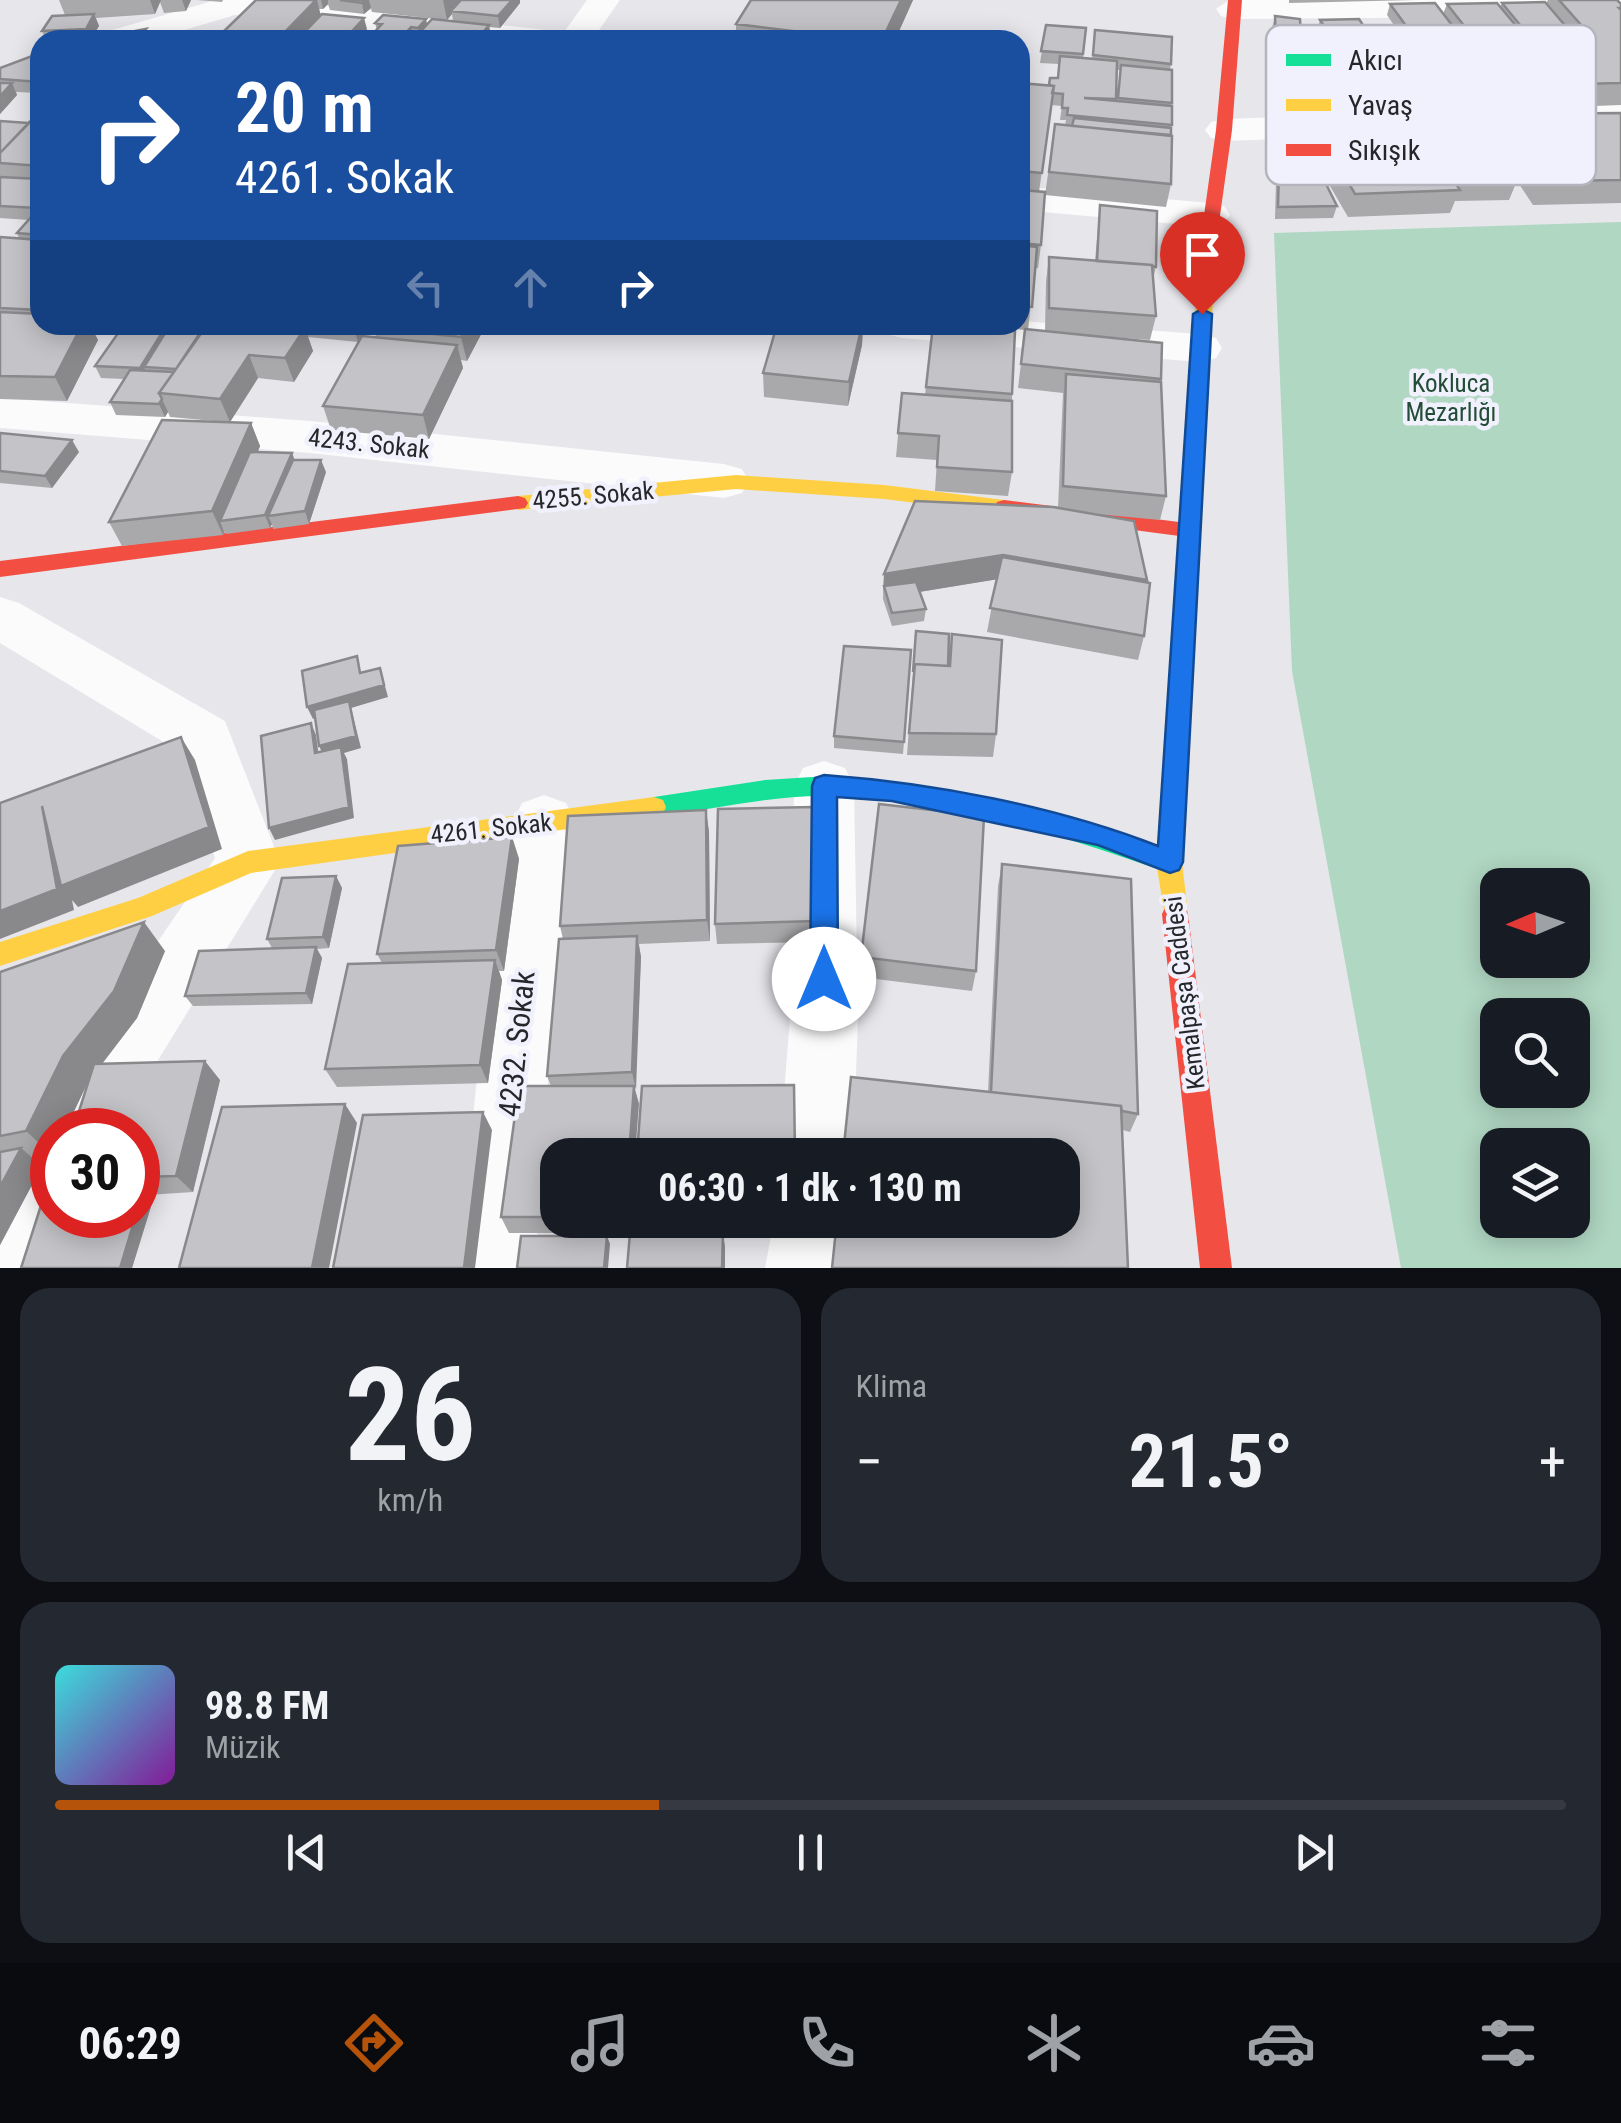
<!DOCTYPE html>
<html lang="tr">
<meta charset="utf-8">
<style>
:root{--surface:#171b24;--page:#242831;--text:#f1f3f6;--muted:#9ea1a6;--line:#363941;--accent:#b45309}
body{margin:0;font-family:"Roboto Condensed",sans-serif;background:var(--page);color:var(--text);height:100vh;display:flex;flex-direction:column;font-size:38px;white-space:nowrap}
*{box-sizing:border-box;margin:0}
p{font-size:32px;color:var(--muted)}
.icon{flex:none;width:55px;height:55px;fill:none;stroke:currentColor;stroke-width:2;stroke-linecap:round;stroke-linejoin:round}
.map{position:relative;height:1268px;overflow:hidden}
.sheet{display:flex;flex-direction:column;gap:20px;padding:20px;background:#0d0f14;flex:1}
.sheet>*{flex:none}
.guide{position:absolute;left:30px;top:30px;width:1000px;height:305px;border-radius:30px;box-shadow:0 5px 25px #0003;background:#1a4fa0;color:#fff;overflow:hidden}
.needle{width:65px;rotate:268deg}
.tools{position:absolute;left:1480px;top:868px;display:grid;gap:20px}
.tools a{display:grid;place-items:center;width:110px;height:110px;border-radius:20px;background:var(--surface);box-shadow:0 5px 25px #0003;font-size:50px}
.speed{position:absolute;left:30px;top:1108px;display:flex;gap:20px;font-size:50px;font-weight:700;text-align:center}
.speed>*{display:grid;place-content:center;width:130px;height:130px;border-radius:50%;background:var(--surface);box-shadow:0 5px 25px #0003;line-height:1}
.speed .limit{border:15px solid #d22;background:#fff;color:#111}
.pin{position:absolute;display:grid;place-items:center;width:85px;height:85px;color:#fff;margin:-102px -42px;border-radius:50% 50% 50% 0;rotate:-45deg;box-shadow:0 0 10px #0007}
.pin .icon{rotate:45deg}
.me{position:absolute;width:110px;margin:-55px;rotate:0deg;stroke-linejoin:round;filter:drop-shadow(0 0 8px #0008)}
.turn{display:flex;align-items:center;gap:35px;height:210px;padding:0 40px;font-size:45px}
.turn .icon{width:130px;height:130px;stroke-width:2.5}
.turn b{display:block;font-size:70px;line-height:85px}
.lanes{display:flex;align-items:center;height:95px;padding:0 40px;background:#0003;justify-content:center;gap:50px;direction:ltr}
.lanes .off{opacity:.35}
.big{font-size:75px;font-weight:700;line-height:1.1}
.sheet .tile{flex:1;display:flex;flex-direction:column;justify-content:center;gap:15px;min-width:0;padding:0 35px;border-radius:30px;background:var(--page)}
.sheet .dial{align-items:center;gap:0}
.dial b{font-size:130px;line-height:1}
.song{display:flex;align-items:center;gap:30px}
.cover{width:120px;height:120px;border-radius:15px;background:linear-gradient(135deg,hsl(180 70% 55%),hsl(290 70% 35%))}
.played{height:10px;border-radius:5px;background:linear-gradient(90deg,var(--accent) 40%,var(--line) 40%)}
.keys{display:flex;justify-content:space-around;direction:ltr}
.heat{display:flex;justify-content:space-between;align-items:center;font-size:55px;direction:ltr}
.sheet .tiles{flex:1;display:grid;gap:20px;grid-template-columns:1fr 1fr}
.tile:last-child{grid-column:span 2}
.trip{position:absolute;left:540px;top:1138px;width:540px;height:100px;border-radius:30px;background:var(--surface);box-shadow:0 5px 25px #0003;font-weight:700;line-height:100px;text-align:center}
.dock{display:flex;height:160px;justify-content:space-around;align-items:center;background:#090b0e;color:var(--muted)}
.dock .icon{width:70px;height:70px}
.dock .current{color:var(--accent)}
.dock b{font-size:45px;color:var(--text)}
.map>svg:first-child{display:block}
.green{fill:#b0d7c2;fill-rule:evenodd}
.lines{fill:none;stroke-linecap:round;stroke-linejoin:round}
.street{fill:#fbfbfc;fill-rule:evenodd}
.fast{fill:#16e098;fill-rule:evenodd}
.slow{fill:#ffcf43;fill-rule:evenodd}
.jam{fill:#f24e42;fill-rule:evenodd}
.wall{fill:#a9a9ac;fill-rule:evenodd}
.shaded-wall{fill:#89898c}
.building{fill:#c4c4c8;stroke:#89898c;stroke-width:2.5}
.route{fill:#1a73e8;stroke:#114b97;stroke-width:2.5}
.labels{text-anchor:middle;stroke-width:9;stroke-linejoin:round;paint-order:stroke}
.park-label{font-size:25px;fill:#234c36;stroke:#f0f1fc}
.street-label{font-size:25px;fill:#26272a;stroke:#f0f1fc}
.near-street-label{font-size:30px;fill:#26272a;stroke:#f0f1fc}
.key{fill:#f0f1fc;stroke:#b3b4bd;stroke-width:2.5}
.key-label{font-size:28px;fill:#26272a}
</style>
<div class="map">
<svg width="1621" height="1268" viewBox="0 0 1621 1268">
<rect width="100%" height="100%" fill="#e6e6eb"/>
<path class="green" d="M1621,222v1046h-220l-109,-597 -18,-438zM1498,885h74v75h-74zM1498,1015h74v75h-74zM1498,1145h74v75h-74z"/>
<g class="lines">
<path class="street" d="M216,0h58l290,32 23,-32h33l-28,40h-131l-226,-25 -84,25h-54l5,-7z
M1229,0h392v16l-388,3 -12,-3 -5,-7z
M1621,104v22l-397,15 -13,-3 -6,-8 6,-8 13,-3z
M1020,186l190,17 14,3 6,9 -6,9 -14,3 -190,-17z
M1020,321l180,13 16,4 6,10 -6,10 -16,4 -298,-24 -16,-4 -6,-9h140z
M0,398l310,23 414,43 18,5 7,12 -7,12 -18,5 -414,-45 -310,-25z
M0,597l19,6 206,118 55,141 -165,268h-63v85h16l-27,53h-41c0,-45 0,-110 42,-131l-3,-7 41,-75 135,-197 -35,-106 -180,-109z
M824,761l21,7 9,18 4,232 -5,137h-74l11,-137 4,-232 9,-18z
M544,795l22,8 9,18 -25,229 -15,218h-78l23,-218 33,-229 9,-18z
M774,1220h76l-7,48h-78z"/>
<path class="fast" d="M828,776c121,7 236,37 350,78l4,8 -4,8 -9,3c-109,-39 -224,-74 -341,-77 -58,-1 -117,14 -174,21l-9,-3 -3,-7 3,-7 9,-3 111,-17z"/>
<path class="slow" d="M1208,239l8,5 -34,618 6,52 -4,8 -9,4 -9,-4 -10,-60 44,-618z
M736,475l148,10 120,15 10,7 -10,7 -120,-15 -148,-10 -218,21 -10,-7 10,-7z
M654,797l9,3 3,7 -3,7 -9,3 -403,56 -99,43 -152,50v-24l138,-44 110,-47z"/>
<path class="jam" d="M1228,0h14l-10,130 -16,114 -8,5 -8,-5 16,-114z
M518,496l7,2 3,5 -3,5 -525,69v-16z
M1004,500l183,23 11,7 -11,7 -190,-25 -3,-5 3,-5z
M1175,902l9,4 4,8 44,354h-32l-38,-354 4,-8z"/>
</g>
<path class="wall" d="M59,0h132l-5,11 -22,2 -4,-11 -5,12 -59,4 3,8 -8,13 55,-10 3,9 46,2h-149l-4,-9 23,-16z
M197,0h26l-1,2z
M256,0h264v3l-20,25 -11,-1 2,10 -3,3h-75l-36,-10 -2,-7 51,-4 1,6 26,-4 -1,-7 -5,6 -75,-8 -1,-4 -7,6 -34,-4 -2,-6 -5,5h-4l2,6 46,14 -10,11h-134l-2,-6z
M751,0h162l-18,40h-159v-16z
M1289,0h127l-127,3z
M1548,0h69l3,3 1,-2v104l-54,2 -39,-49 2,-4 -1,-1 -2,4 -25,1 25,32 -9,22 -44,1 14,20 8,-19 125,-1v90l-88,2 -16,-24 -8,19 -54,1 -5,12 -102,4 -25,-43 2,-5h-7l19,37 -4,12 -58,1 1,-39 3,-10 -9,1v-35l6,-23h2l1,-18 8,-41 -14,-1 -1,-25 3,-12 26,22 19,-1 -3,-6 3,-11 52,19 18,14 1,-4h19l-23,-34 3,-11 53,10 4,-10 53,3 2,-4h44z
M1046,25l40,3 -3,30 9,1 3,-29 76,34 -1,6h2l-1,114 -5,23 -121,-12 10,-71 10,1 1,-5h-6l2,-14 -11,-1 -12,87 2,53 -3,23h-3l-7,62 17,1 1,-50 3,-24 46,4 5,-56 56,62 -3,12 3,37 -6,24 -68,-5 79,44 5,117 -6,24 -74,-7 61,67 -3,56 -6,24 -151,-28 10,-53 -77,13 6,17 -2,12 -32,5 -9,-27 1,-25 174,-66 5,-115 -45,-5 7,-58 -51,-5h46v-242l29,2 8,-7 2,-14 -19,-1zM1117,70h3l-3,31h-1z
M40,53v40l-24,-1 1,3 -17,19v-46z
M40,112v213h50l8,15 -31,61 -67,-2v-162l19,1 -2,-5 12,-13 -29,-2v-97l29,2z
M207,325h87l-1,2h6l-1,-2h70l-10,17 -50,-5 5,14 -19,31 -36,-4 -28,44 21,1 9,23 -2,6 34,1 2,7 32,12 -17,52 -36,5 -1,-5 -2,4 -44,6 -2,-2 -1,3 -101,11 -13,-24 116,-100 -55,-5 -2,-5 -3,5 -49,-2 -6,-13 14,-23 -23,-1 -6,-12 68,-35 2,4 36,-1z
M375,325h111l-19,36 -6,-1 2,8 -34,71 -98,-9 -8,-24 53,-69 -3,-9z
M863,325l-1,20 -14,61 -84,-9 -1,-24z
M933,325l79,69v78l-4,24 -73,-5 2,-31 -41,-3 6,-64 23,2z
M0,433l79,19 -27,36 -52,-5z
M916,631l32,35 4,-32 44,100 -3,23 -86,-2z
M834,736l70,6 -1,12 -69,-6z
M706,810l3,22 1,109 -71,3 2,13 -6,133 4,14 -81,51v65h72l-1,13h-120l-8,-16 50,-131 -4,-10 16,-137 -3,-13z
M512,837l7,22 -15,112h-5l3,9 -14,103 -151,4 -12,-18 57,-106 -5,-9z
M1002,864l136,250 -8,18 -142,-40 10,-206z
M336,876l6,12 -13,60 -12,1 5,9 -10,46 -119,2 -8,-10 87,-48 -5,-9z
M816,921v21l-99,2 -2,-20z
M165,951l-28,67 -35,46 118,16 -27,112 -46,3 6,5 -21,68h-111l117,-53v-85l-49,-50 -24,50h-13v25l-18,4 8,7 -42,79v-273z
M861,957l115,14 -4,20 -112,-14z
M634,1220h161v13h-72l2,15v20h-98l10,-36z"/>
<path class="shaded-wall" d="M150,0h11l-6,14z
M182,0h9l-5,11z
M317,0l5,21 -18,19h-26z
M321,0h7v4l-5,5z
M365,0h4l2,8 -7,6 -2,-11z
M443,0h21l-13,11 1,3 -5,6z
M512,0h8v3l-20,25 -2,-12z
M901,0h12l-18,40h-13z
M94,14l5,12 -9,14 -4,-11z
M364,18l3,11 -10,11h-13z
M426,19l2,12 -7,8 -3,-11z
M489,25l2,12 -3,3h-11z
M411,27l3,11 -2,2h-12z
M146,29l4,11h-14z
M12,83l5,12 -17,19v-18z
M82,325h8l8,15 -31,61 -12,-24z
M357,325h11l-10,17 -4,-13z
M468,325h18l-19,36 -6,-24z
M863,325l-1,20 -14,61 1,-24z
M305,328l8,23 -19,31 -9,-24z
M163,331l6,13 -25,23 4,9 -3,4 -5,-12z
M457,345l6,23 -34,71 -6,-24z
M249,355l9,23 -28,44 -10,-23z
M162,399l6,13 -3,5 -6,-13z
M251,423l9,23 -31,74 -9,1 4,11 -1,3 -11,-24z
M72,440l7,12 -27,36 -7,-12z
M292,453l5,13 -29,50 4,8 -2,4 -5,-13z
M321,460l5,12 -17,52 -4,-13z
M1003,555l-4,24 -112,18 -3,-11 -1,12 1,-24z
M380,668l8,29 -37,11 10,40 -17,5 3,6 7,59 -79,22 -6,-12 56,-70 -6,-12 31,-38 -37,11 -6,-12z
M311,723l5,12 4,30 -5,-12z
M181,737l14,23 27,89 -144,58 -6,-7 2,10 -74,29v-28l42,-105z
M706,810l3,22 1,109 -3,-21z
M512,837l7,22 -15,112 -8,-21z
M336,876l6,12 -13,60 -6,-11z
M144,922l21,29 -28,67 -49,64 -23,48h-13v25l-26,-24 37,-75z
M637,936l4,21 -5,133 -4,-18z
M316,947l6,11 -10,46 -6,-11z
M495,960l7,20 -14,103 -8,-18z
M205,1061l15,19 -27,112 -17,-16z
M634,1086l5,18 -4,51h-6z
M345,1104l12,19 -28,145h-17z
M483,1112l9,18 -17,138h-11z
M21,1148l21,18 -42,79v-58z
M143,1192l10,8 -21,68h-12l16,-53h2z
M723,1232l2,16v20h-3z
M607,1236l3,8 -2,24h-4z"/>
<path class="building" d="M256,0h60l-38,39 -57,-5z
M340,0h25l-3,3z
M461,0h51l-14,16 -47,-5z
M751,0h150l-19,40h-17l-129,-16z
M1559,0h58l4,4v4h-2l2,2v73l-44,1 -40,-48 53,-1z
M1545,2l29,34h-37l-2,7 -33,-40z
M1435,3l30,39h-47l-28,-38z
M1497,3l35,42 -52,1 -33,-42z
M94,14l-8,15 -44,2 10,-15z
M322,14l42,4 -20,22h-47z
M383,15l43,4 -8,9 -7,-1 -11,13h-33l15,-16 -7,-1z
M1275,16l25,3 1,19h-9l-2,5 -14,-2z
M432,19l57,6 -12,15h-64z
M1359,19l13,20 -17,-3h-24l-11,-16z
M1046,25l40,3 -3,26 -42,-3z
M146,29l-10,11h-49z
M1095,30l77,7 -1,27 -78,-9z
M154,32l40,3 -5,5h-42z
M40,53v29l-40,-3v-11z
M1060,56l57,5 -1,38 -32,-1 88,8v19l-105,-10 1,-7h-6l1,-14 -11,-1 2,-7 -5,-1 1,-7h8z
M1121,65l51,5v33l-54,-5z
M0,83h12l-12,13z
M1020,83l34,3 -12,87 -22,-2z
M39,112l1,54 -40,-3v-10z
M1621,113v67l-78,1 -47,-67z
M1074,118l97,10v7l-99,-9z
M0,121l29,2 -29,30z
M1055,124l117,12 -1,48 -122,-12z
M1431,148l29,42 -105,4 -25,-43z
M1317,166l20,40 -59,1 1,-39z
M0,177l40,2v56l-23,-2 22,-25 -39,-2z
M1020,190l25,2 -4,53 -21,-2z
M1100,205l57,6 -1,56 -4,-1v-1l-55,-4z
M0,237l40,3v70l-40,-2z
M1020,245l17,2 -5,60 -12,-1z
M1049,257l103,8 4,51 -107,-8z
M0,312l40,2v11h42l-27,52 -55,-1z
M207,325h66l32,3 -20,30 -36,-3 -29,44 -61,-6z
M309,325h48l-3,4z
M375,325h93l-7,12 -88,-9z
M777,325h85l-13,57 -86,-9z
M933,325l82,6 -3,63 -86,-7z
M121,329l42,2 -23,37 -45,-2z
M1025,329l137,14 -1,36 -140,-15z
M167,330l33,3 -24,36 -32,-2z
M362,336l95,9 -34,70 -100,-9z
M130,370l44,2 -15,21 3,6 -3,5 -49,-2z
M1066,374l95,8 5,114 -103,-10z
M902,393l110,8v71l-75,-5 2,-31 -41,-3z
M162,420l89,3 -39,88 -103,11z
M0,433l72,7 -27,36 -45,-5z
M250,452l42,1 -27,62 -45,6z
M293,460h28l-16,51 -37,5z
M915,501l138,6 81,14 13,59 -144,-25 -119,19z
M1002,557l148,26 -6,53 -154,-28z
M916,582l10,27 -34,4 -8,-27z
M916,631l33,3 -1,32 -33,-2 -2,8z
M952,634l50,6 -6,94 -87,-1 6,-69 35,2z
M844,646l67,4 -7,92 -70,-6z
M357,656l3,17 20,-5 4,17 -77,22 -5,-36z
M349,701l7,35 -37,10 -5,-36z
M311,723l4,30 26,-6 8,60 -80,21 -8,-92z
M181,737l28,90 -148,59 -19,-80 15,83 -57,22v-108z
M879,804l105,12 -8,155 -115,-14z
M813,807l3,114 -101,3 3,-115z
M706,810l1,110 -147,6 8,-110z
M512,837l-16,113 -119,4 21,-108z
M1002,864l129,15 7,235 -16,-3 -1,-5 -130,-14z
M336,876l-13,61 -56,2 15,-61z
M144,922l-30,69 -51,65 -37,75 -26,5v-164z
M637,936l-5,136 -85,4 12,-137z
M316,947l-10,46 -121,3 14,-45z
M495,960l-15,105 -155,4 23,-105z
M205,1061l-29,115 -38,1v-47h-65l21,-66z
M851,1077l270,29 7,162h-296l5,-48h225v-65h-219z
M794,1085l1,70h-158l5,-69z
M519,1086h115l-5,69h-71v62h-57z
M345,1104l-33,164h-133l43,-161z
M483,1112l-19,156h-131l30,-153z
M21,1148l-21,39v-35z
M138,1192h5l-5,19z
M44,1196h8v19h84l-16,53h-99z
M723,1232l-1,36h-95l3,-35z
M521,1236h86l-3,32h-87z"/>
<path class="route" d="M1202,309l10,5 -29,548 -4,8 -9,3 -72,-28 -206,-44 -55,-4 1,182 -4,9 -10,4 -10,-4 -4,-9 2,-193 3,-8 9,-3c110,8 231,31 334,71l35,-532z"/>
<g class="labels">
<g class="park-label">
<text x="1451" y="392">Kokluca<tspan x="1451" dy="29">Mezarlığı</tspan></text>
</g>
<g class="street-label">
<text transform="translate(369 443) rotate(6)" y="9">4243. Sokak</text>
<text transform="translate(593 495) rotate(-5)" y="9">4255. Sokak</text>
<text transform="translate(491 828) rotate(-6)" y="9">4261. Sokak</text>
<text transform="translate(1184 993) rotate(-97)" y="9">Kemalpaşa Caddesi</text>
</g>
<g class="near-street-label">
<text transform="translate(517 1044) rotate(-84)" y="10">4232. Sokak</text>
</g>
</g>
<rect x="1266" y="25" width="330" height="160" rx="15" class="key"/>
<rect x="1286" y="54" width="45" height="12" fill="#16e098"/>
<rect x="1286" y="99" width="45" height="12" fill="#ffcf43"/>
<rect x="1286" y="144" width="45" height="12" fill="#f24e42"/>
<g class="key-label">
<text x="1348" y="70">Akıcı</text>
<text x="1348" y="115">Yavaş</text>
<text x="1348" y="160">Sıkışık</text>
</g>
</svg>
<div class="tools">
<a><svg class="needle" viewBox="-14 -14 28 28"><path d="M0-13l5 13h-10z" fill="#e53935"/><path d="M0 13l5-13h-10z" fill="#9ea1a6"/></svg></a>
<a><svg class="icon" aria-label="search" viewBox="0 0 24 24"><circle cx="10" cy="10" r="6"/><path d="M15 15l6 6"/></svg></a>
<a><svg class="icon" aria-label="layers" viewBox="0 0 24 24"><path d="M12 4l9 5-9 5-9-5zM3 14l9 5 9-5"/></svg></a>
</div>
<div class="speed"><div class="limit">30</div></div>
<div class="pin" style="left:1202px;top:314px;background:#d93025"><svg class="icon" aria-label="arrive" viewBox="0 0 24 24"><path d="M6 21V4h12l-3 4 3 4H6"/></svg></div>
<svg class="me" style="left:824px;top:979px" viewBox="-20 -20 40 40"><circle r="19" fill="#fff"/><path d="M0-13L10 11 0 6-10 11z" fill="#1a73e8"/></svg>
<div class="trip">06:30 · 1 dk · 130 m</div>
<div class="guide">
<div class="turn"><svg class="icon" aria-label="right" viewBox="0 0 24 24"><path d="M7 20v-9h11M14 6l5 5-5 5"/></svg><div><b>20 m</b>4261. Sokak</div></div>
<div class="lanes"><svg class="icon off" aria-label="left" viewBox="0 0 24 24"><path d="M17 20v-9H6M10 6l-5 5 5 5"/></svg><svg class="icon off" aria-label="ahead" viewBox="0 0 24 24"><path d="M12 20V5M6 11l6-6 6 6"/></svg><svg class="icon" aria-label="right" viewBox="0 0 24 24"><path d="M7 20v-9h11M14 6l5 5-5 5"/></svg></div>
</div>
</div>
<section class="sheet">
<div class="tiles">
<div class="tile dial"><b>26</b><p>km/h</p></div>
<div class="tile"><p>Klima</p>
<div class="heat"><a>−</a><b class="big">21.5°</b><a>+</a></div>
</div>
<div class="tile">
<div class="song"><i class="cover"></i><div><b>98.8 FM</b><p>Müzik</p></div></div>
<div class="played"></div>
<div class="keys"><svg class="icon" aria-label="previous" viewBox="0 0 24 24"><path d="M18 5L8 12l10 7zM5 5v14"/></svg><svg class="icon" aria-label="pause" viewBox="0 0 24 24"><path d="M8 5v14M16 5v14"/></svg><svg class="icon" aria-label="next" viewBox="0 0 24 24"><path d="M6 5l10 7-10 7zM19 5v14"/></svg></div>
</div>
</div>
</section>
<nav class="dock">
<b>06:29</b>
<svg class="icon current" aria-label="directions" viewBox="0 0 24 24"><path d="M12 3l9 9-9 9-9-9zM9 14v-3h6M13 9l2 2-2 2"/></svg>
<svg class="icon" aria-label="music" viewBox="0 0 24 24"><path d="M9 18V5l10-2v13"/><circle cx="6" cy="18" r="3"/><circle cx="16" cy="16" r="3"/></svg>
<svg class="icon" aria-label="phone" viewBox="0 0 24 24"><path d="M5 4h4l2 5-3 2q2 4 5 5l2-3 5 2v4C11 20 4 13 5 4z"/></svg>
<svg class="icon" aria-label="climate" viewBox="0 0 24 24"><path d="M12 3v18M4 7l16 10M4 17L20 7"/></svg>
<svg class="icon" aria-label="car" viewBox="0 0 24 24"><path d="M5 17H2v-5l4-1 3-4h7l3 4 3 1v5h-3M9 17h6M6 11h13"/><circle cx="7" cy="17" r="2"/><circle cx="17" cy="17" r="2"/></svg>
<svg class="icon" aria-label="filters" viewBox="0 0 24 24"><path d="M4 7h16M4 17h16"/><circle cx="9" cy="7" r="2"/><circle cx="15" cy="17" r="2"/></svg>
</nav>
